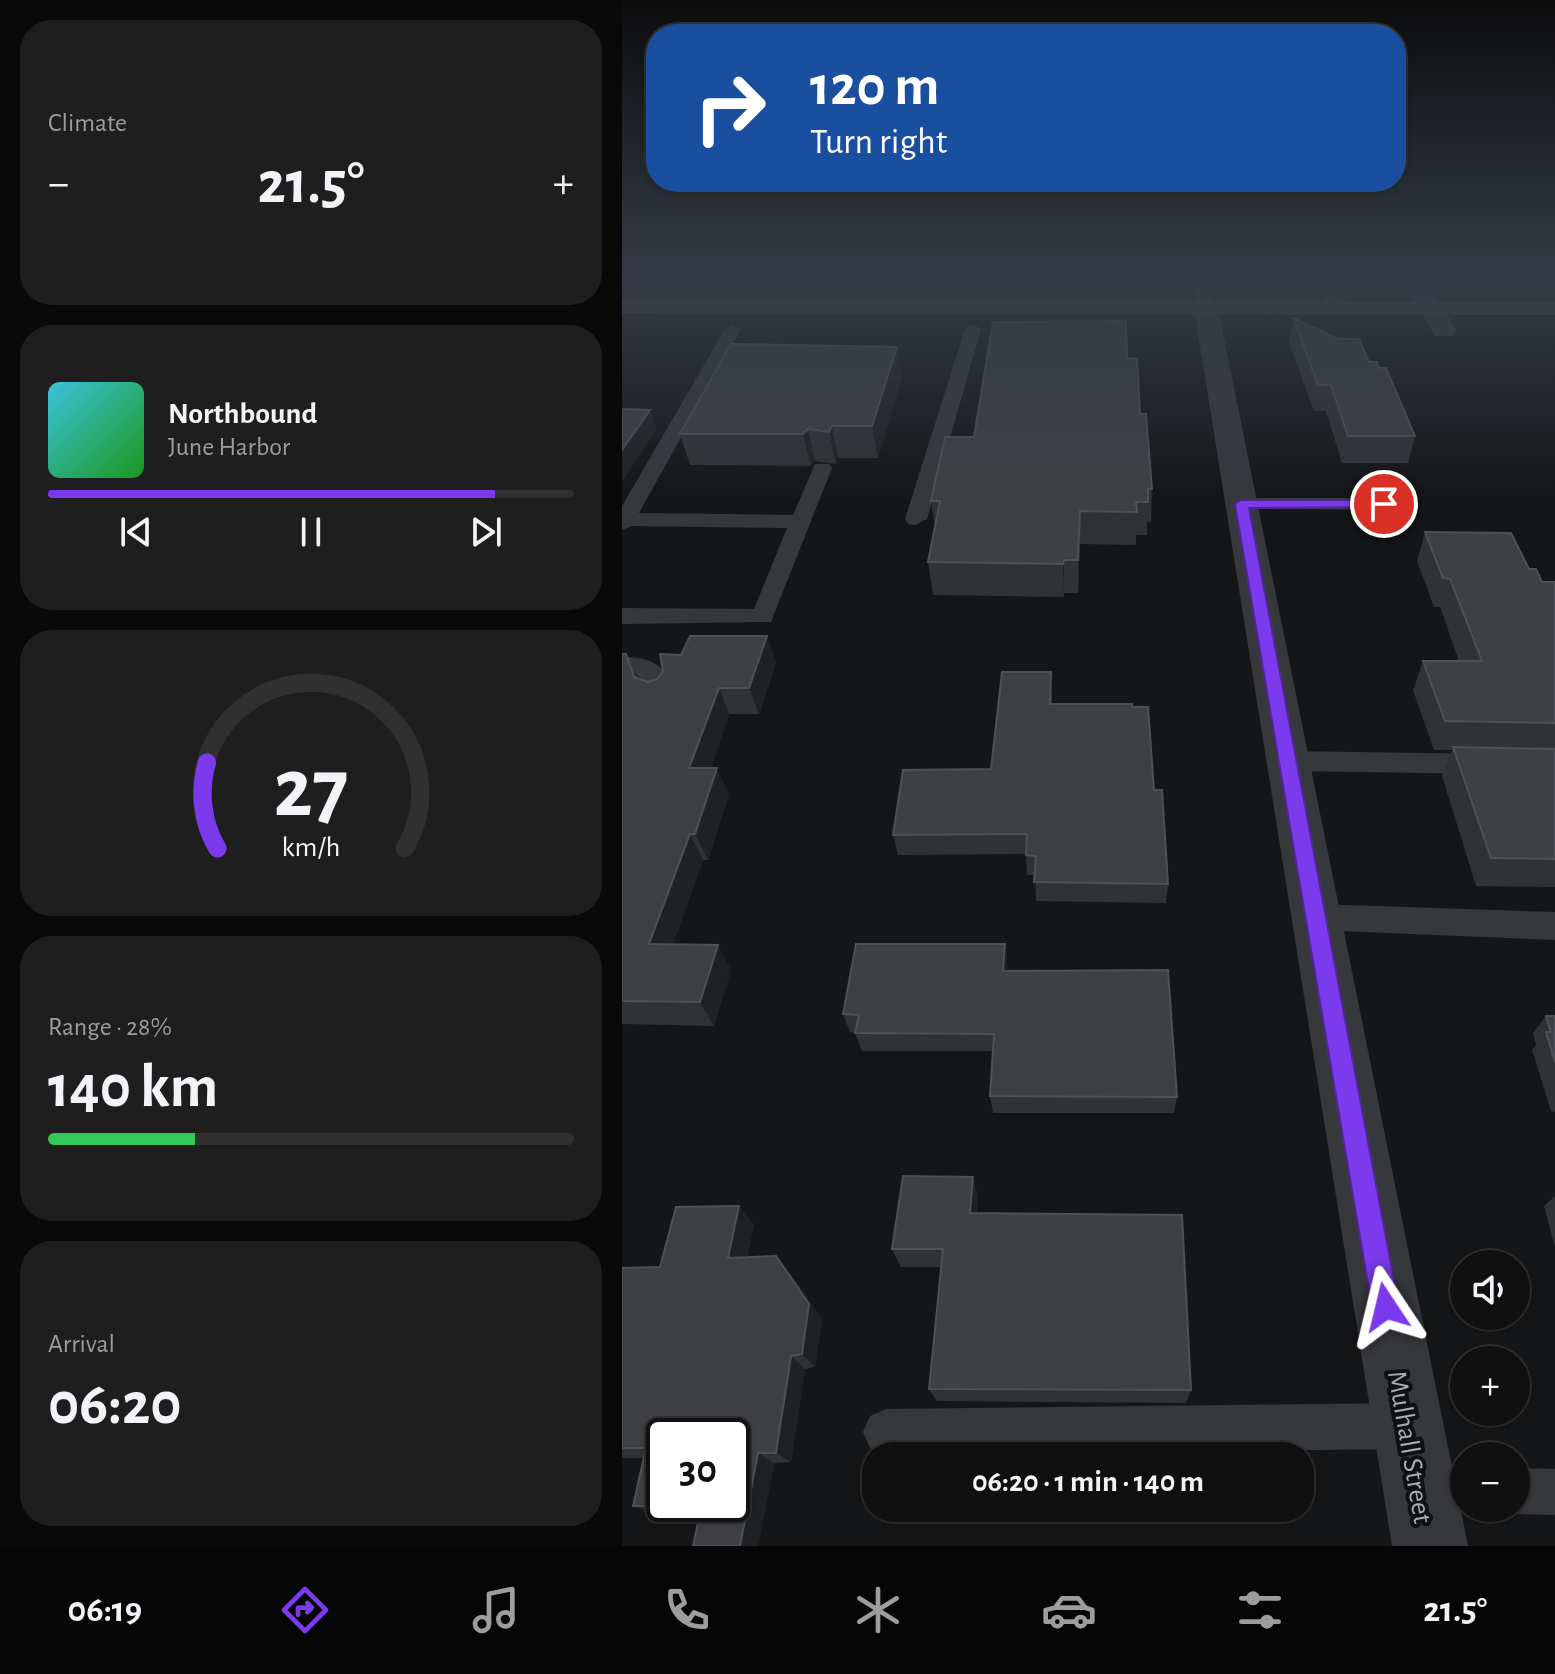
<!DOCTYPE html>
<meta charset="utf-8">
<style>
:root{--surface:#101011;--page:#1e1e1f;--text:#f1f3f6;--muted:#9c9d9f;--line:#303031;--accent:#7c3aed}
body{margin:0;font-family:"Alegreya Sans",sans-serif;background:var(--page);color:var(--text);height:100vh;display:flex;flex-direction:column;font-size:30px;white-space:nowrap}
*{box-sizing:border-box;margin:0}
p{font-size:26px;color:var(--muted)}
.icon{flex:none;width:44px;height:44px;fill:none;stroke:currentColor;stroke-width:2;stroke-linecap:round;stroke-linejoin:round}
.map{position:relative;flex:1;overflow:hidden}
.sheet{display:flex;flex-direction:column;gap:20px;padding:20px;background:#090909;width:622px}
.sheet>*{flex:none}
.banner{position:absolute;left:24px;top:24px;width:760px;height:168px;border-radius:32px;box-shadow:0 2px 6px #0004,0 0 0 2px var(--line);background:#1a4fa0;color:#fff;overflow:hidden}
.buttons{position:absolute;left:828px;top:1250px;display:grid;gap:16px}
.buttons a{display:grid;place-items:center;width:80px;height:80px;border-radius:50%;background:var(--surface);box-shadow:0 2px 6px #0004,0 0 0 2px var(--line);font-size:40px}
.speed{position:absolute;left:24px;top:1418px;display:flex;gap:16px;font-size:40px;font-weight:700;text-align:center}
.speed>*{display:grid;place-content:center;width:104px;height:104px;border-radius:50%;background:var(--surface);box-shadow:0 2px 6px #0004,0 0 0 2px var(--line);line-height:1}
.speed .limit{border:4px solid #111;border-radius:12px;background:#fff;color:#111}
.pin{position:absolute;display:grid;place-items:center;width:68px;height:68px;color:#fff;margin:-34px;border:4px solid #fff;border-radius:50%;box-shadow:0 2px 8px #0007}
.me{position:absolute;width:88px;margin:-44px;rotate:350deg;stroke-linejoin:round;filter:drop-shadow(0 0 6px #0008)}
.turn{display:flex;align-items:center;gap:28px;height:168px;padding:0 32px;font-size:36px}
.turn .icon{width:104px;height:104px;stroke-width:2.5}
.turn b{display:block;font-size:56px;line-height:68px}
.big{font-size:60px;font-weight:700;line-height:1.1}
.sheet .card{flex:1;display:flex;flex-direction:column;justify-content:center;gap:12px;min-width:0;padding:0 28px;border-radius:32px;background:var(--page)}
.sheet .dial{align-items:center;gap:0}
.dial svg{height:208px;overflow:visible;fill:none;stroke:var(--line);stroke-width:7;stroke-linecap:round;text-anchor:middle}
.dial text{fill:var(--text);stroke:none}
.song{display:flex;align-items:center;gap:24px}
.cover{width:96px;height:96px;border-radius:12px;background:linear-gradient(135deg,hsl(190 70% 55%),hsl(120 70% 35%))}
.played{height:8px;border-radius:4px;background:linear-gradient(90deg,var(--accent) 85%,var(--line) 85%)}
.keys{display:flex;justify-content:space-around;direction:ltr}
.heat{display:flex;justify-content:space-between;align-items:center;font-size:44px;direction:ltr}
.charge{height:12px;border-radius:6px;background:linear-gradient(90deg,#34c759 28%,var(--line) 0)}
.trip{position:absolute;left:240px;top:1442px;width:452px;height:80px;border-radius:32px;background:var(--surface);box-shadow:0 2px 6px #0004,0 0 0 2px var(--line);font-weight:700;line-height:80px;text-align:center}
.dock{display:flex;height:128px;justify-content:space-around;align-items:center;background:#060607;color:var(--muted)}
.dock .icon{width:56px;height:56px}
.dock .active{color:var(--accent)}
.dock b{font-size:36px;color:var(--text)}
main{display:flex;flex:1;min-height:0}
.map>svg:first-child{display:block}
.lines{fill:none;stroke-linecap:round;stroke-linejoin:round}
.service{fill:#37383c;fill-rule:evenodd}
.minor{fill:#37383c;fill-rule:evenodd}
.secondary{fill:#45474c;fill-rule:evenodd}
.wall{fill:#313235}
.shaded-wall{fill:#202123}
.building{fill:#3e4043;stroke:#4e5155;stroke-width:2;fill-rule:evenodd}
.route{fill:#7c3aed;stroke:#51269a;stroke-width:2}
.labels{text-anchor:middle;stroke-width:8;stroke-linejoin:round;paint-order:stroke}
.street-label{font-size:28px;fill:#a8aeb7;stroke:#101112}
</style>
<main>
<section class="sheet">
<div class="card"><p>Climate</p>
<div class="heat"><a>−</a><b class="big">21.5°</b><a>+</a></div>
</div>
<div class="card">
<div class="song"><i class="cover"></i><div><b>Northbound</b><p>June Harbor</p></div></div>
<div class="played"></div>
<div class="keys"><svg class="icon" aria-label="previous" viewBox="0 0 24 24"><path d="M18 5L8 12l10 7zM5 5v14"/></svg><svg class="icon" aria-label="pause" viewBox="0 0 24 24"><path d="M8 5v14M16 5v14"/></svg><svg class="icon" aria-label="next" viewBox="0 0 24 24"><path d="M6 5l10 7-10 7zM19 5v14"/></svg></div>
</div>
<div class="card dial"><svg viewBox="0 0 100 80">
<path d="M14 69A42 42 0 1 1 86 69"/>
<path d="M14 69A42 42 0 0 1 10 36" stroke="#7c3aed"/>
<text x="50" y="56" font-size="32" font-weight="700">27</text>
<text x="50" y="72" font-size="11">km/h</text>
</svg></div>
<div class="card"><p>Range · 28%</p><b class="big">140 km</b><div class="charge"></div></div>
<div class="card"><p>Arrival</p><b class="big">06:20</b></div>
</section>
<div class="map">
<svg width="933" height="1546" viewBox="0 0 933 1546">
<rect width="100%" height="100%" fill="#151617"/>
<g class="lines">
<path class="service" d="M568,280h14l10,28 -2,3h-12z
M694,280h14l11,29 -2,3h-12z
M111,324l8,5 -102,184 154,2 22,-51h14l3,4 -61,154 -149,2v-16l132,1 33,-81 -155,-2 -10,4v-24l103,-177z
M351,324l8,5 -54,190 -11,6 -8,-1 -3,-5 60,-190z
M619,498h143l10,6 -10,6 -150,-2 -3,-4 3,-4z
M0,657c31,0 46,8 50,40l-4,6 -9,3 -9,-3 -5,-20 -10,-10h-13z
M666,751l267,4v20l-267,-4 -10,-3 -4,-7 4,-7z
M694,904l239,8v28l-239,-10 -11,-4 -5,-9 5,-9z
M785,1403l16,7 7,16 -7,16 -16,7 -521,6 -16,-7 -7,-16 7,-16 16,-7z
M798,1466l44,1v41h13c-23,9 -51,7 -74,-2l-6,-17 6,-17z
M894,1468l39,1v46l-39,-1 -15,-6h15z"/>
<path class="minor" d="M780,280h24l31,51 -4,5h-18z
M584,301l9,2 3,5 250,1238h-76l-198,-1238 3,-5z"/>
<path class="secondary" d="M0,300l933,1v14l-933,-1z"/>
</g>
<path class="wall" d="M671,318l86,50 36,68 -7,27h-66l-16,-52h-12l-25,-68z
M275,347l5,30 -24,81h-40l-2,6 -21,-3 -4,5 -121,-1 -10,-31z
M505,358l13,56 12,75 -1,33h-4v13h-11v10l-56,-1 -2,49h-14v4l-131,-2 -5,-33 7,-35 -4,-26 43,-64z
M803,532l104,37 13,13h13v305l-79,-1 -34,-110 10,-26h-18l-21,-60 10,-29h36l-19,-54h-6l-17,-46z
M145,636l9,27 -17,51h-30l-18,54 18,26 -21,66h-5l-30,84 58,26 -17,56 -92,-2v-370l16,24 10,4 9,-3 24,-24z
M429,672l1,32 102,86 14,94 -2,19 -130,-2 -1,-26h-8l-1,-21 -128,1 -5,-20 98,-66z
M383,944l2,19v8l170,126 -3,16h-181l-3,-17 2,-45h-130l-7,-18 -5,-1 -7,-18z
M924,1016h9v96l-4,-1 -19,-61 4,-5 -3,-12z
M351,1177l5,20 -1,16 214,177 -5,13 -249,-2 -8,-12 12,-122h-40l-9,-18z
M933,1196v51l-11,-41z
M132,1224l-7,33 43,16 32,46 -7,48 -10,2 -14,93 -17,1 -16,83h-65l7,-34 -44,1 -23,-7 11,-48h-22v-190l38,-1z"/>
<path class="shaded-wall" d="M275,347l5,30 -24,81 -6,-32z
M28,410l7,19 -35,53v-32z
M210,426l6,32 -2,6 -7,-32z
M186,429l7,32 -4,5 -8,-32z
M458,511v33l-2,49v-33z
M442,560v37l-1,-33z
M145,636l9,27 -17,51 -10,-26z
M97,688l10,26 -27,80 -13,-26z
M95,768l12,26 -21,66 -13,-26z
M68,834l13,26 -38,108 -16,-24z
M383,944l2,19 -1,27 -3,-19z
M96,945l13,25 -17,56 -14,-24z
M351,1177l5,20 -3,35 -5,-19z
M117,1206l15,18 -10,51 -16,-17z
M154,1256l14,17 32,46 -7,48 -13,-13z
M169,1356l14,13 -14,93 -15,-9z
M136,1453l16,10 -16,83h-18z"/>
<path class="building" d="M671,318l45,21h21l10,23h8l2,6h7l29,68h-67l-17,-51h-13z
M504,321l1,37 10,1 3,55h6l6,75h-4v13h-12l1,10 -57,-1 -2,49h-14l-1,4 -135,-2 12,-61h-9l14,-64h29l19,-115z
M109,344l166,3 -25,79h-40l-3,6 -21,-3 -5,5h-123z
M0,409l28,1 -28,40z
M803,532l86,1 18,36h7l6,13h13v141l-110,-2 -22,-60h59l-32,-82 -7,-1z
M68,636h77l-18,52h-30l-30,80h28l-22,66h-5l-41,110 69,1 -18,57 -78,-1v-347h4l8,23 14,5 9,-3 6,-7 -3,-18 21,1z
M380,672h49l-1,32h82v3h16l6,83h8l6,94 -134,-2 2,-26 -10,-1 1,-21 -134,1 10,-65 88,-1z
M831,747l102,2v110l-64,-1z
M234,944h149l-2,27 165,-1 9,127 -187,-1 4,-62 -139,-1 4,-18 -16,-1z
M924,1016h9v46l-9,-30h5z
M281,1176l70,1 -3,36 212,2 9,175 -262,-1 14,-140h-51z
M117,1206l-11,52 48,-2 33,48 -7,50 -11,2 -15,97h-18l-18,93h-47l9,-42 -69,2 13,-58h-24v-180l38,-1 16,-60zM42,1436h68v68h-68z"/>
<linearGradient id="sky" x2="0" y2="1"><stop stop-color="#0c0c0d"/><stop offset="0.56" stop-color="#353c47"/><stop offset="1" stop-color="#353c47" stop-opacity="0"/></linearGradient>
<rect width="933" height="496" fill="url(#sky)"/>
<path class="route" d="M762,500l6,4 -2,3 -139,1 150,799 -4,9 -9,4 -10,-4 -4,-9 -137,-803 6,-4z"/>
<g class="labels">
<g class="street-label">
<text transform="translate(789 1447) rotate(80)" y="10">Mulhall Street</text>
</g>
</g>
</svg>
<div class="buttons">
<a><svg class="icon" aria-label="sound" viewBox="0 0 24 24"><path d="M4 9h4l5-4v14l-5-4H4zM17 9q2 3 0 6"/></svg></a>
<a>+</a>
<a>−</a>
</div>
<div class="speed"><div class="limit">30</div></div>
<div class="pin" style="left:762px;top:504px;background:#d93025"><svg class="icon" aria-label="arrive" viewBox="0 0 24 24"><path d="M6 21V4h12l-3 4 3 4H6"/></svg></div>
<svg class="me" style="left:764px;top:1307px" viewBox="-20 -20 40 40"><path d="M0-17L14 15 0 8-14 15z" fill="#7c3aed" stroke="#fff" stroke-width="4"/></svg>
<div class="trip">06:20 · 1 min · 140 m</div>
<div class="banner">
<div class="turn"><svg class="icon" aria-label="right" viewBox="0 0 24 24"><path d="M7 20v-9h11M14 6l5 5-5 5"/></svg><div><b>120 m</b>Turn right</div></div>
</div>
</div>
</main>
<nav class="dock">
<b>06:19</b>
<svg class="icon active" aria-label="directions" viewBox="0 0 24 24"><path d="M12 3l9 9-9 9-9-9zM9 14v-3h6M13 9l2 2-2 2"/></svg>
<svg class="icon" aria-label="music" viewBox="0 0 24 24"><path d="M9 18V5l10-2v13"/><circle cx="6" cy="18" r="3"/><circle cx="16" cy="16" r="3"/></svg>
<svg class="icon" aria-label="phone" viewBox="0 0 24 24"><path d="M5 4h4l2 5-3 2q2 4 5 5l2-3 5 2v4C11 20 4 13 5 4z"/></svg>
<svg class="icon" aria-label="climate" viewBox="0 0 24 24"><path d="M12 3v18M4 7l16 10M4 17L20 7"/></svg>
<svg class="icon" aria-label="car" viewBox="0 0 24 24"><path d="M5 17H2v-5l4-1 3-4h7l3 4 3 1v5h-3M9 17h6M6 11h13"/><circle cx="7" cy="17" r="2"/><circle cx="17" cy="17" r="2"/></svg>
<svg class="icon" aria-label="filters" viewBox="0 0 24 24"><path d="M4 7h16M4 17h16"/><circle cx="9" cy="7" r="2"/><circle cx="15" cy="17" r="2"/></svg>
<b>21.5°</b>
</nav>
